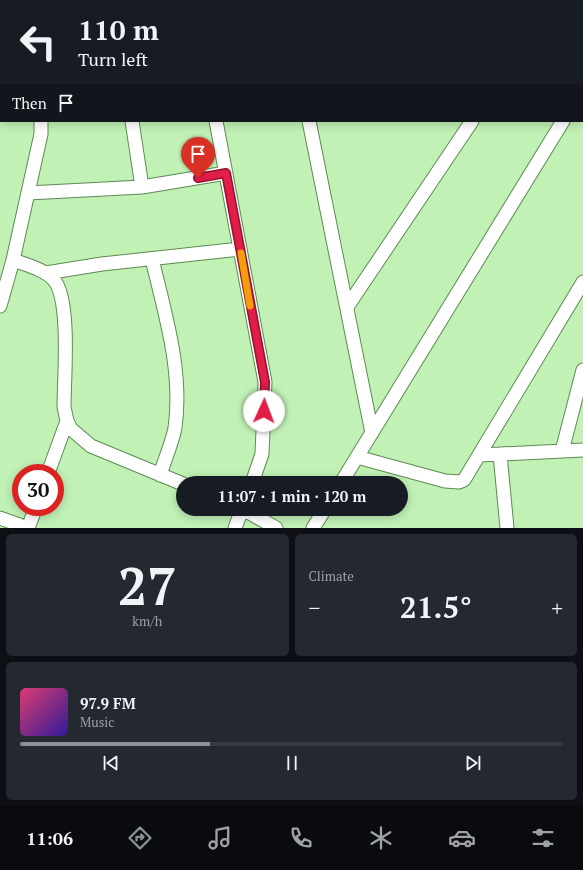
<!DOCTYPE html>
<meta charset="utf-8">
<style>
:root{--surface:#171b24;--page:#242831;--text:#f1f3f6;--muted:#9ea1a6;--line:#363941;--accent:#8c9099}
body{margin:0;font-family:"PT Serif",serif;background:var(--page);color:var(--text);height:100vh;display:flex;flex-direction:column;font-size:15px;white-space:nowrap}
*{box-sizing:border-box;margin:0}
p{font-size:13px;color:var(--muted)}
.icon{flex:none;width:22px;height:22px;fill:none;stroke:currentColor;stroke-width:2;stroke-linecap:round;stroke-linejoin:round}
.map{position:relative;height:528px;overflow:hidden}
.panel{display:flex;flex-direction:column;gap:6px;padding:6px;background:#0d0f14;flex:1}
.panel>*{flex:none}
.top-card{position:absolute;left:0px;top:0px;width:583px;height:122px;box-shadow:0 2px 10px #0003;background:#171b24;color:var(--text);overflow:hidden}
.speed{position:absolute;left:12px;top:464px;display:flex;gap:8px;font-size:20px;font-weight:700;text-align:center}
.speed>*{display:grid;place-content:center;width:52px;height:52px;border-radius:50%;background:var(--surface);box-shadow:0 2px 10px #0003;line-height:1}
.speed .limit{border:6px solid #d22;background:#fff;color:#111}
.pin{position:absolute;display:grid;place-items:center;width:34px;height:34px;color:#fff;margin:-41px -17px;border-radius:50% 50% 50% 0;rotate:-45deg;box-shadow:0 0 4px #0007}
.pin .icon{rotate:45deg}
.me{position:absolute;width:44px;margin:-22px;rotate:2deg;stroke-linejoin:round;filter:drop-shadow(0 0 3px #0008)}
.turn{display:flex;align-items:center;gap:14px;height:84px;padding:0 12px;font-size:18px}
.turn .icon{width:52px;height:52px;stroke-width:2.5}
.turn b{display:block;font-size:28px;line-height:34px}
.then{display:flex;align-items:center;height:38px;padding:0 12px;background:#0003;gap:8px;font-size:15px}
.big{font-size:30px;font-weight:600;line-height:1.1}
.panel .tile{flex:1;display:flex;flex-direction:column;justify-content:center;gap:6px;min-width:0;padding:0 14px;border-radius:6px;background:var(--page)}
.panel .dial{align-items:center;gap:0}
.dial b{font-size:52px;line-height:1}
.song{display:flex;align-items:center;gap:12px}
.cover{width:48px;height:48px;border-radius:6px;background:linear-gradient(135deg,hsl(340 70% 55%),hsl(250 70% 35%))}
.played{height:4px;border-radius:2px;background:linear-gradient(90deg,var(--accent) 35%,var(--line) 35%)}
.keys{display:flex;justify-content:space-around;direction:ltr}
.heat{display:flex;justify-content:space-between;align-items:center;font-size:22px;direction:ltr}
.panel .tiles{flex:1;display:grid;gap:6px;grid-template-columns:1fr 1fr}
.tile:last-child{grid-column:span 2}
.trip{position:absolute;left:176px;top:476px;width:232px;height:40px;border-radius:20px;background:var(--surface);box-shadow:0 2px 10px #0003;font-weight:600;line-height:40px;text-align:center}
.tab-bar{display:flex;height:64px;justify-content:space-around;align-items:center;background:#090b0e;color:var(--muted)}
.tab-bar .icon{width:28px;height:28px}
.tab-bar .active{color:var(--accent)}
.tab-bar b{font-size:18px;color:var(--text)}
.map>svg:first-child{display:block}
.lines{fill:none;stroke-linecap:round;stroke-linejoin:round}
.street-casing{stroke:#5e8a53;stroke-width:15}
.street{stroke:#fff;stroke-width:13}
.route-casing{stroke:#92132f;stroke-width:10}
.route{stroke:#e11d48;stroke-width:7}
.slow{stroke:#f59e0b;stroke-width:7}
</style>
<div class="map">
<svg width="583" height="528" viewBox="0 0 583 528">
<rect width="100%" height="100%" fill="#c1f1b5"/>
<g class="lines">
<defs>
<path id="street" d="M28,0v1
M112,0v1
M193,0l1,1
M0,7l1,1
M0,76l1,-23
M582,90l1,-2
M132,121l10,66
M216,121l49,261 -3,72 -10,29
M309,121l63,312
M28,193l114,-6 84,-14
M152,259c13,55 31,112 23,169 -3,15 -10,31 -15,47
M13,260c13,5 31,9 41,20 17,20 10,99 10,127l3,14 4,8 20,17 92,38
M46,273l56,-9 138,-15
M0,306l13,-46 28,-126v-13
M347,307l125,-186
M562,451l21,-81
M500,454l7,74
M480,455l103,-5
M357,457l88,24 14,1 5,-2 119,-198
M48,473l19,-52
M341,483l222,-362
M243,509l33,19
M0,518l28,10
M28,528l8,-21
M235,528l7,-19
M313,528l12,-19"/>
</defs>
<use href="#street" class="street-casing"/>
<use href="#street" class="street"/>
</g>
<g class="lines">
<defs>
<path id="route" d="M198,178l28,-5 39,209 -1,29"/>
</defs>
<use href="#route" class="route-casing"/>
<use href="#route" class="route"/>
<path class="slow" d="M241,253l9,53"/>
</g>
</svg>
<div class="speed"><div class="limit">30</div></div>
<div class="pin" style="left:198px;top:178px;background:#d93025"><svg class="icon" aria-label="arrive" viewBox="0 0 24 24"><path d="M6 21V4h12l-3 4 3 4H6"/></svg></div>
<svg class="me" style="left:264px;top:411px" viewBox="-20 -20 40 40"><circle r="19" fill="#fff"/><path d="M0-13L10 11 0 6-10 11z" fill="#e11d48"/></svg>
<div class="trip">11:07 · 1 min · 120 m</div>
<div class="top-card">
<div class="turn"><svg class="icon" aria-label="left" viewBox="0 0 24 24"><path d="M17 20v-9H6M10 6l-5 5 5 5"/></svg><div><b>110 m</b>Turn left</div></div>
<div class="then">Then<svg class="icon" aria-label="arrive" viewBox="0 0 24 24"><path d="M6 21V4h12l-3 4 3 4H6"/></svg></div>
</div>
</div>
<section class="panel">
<div class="tiles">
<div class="tile dial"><b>27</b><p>km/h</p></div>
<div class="tile"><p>Climate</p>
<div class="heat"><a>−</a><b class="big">21.5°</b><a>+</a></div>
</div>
<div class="tile">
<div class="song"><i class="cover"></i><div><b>97.9 FM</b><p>Music</p></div></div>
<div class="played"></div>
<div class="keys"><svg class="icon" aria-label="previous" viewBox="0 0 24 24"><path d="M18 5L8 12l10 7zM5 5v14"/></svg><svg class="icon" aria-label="pause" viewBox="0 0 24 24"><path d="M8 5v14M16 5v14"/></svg><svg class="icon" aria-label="next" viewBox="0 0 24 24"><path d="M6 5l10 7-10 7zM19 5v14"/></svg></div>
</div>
</div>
</section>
<nav class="tab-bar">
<b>11:06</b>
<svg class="icon active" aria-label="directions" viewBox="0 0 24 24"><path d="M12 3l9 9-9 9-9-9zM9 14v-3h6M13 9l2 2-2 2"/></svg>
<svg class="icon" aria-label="music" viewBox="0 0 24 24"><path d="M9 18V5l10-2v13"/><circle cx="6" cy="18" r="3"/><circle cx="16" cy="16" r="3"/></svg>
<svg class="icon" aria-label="phone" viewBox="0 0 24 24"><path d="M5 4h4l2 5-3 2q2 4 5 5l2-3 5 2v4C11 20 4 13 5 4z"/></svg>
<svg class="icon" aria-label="climate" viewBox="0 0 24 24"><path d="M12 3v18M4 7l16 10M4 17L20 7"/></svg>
<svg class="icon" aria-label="car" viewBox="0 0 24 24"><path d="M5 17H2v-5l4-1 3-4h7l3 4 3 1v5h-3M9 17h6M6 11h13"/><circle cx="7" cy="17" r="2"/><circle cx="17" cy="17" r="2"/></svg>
<svg class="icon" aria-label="filters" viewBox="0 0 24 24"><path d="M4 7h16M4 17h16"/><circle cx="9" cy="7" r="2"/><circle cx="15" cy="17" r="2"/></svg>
</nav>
